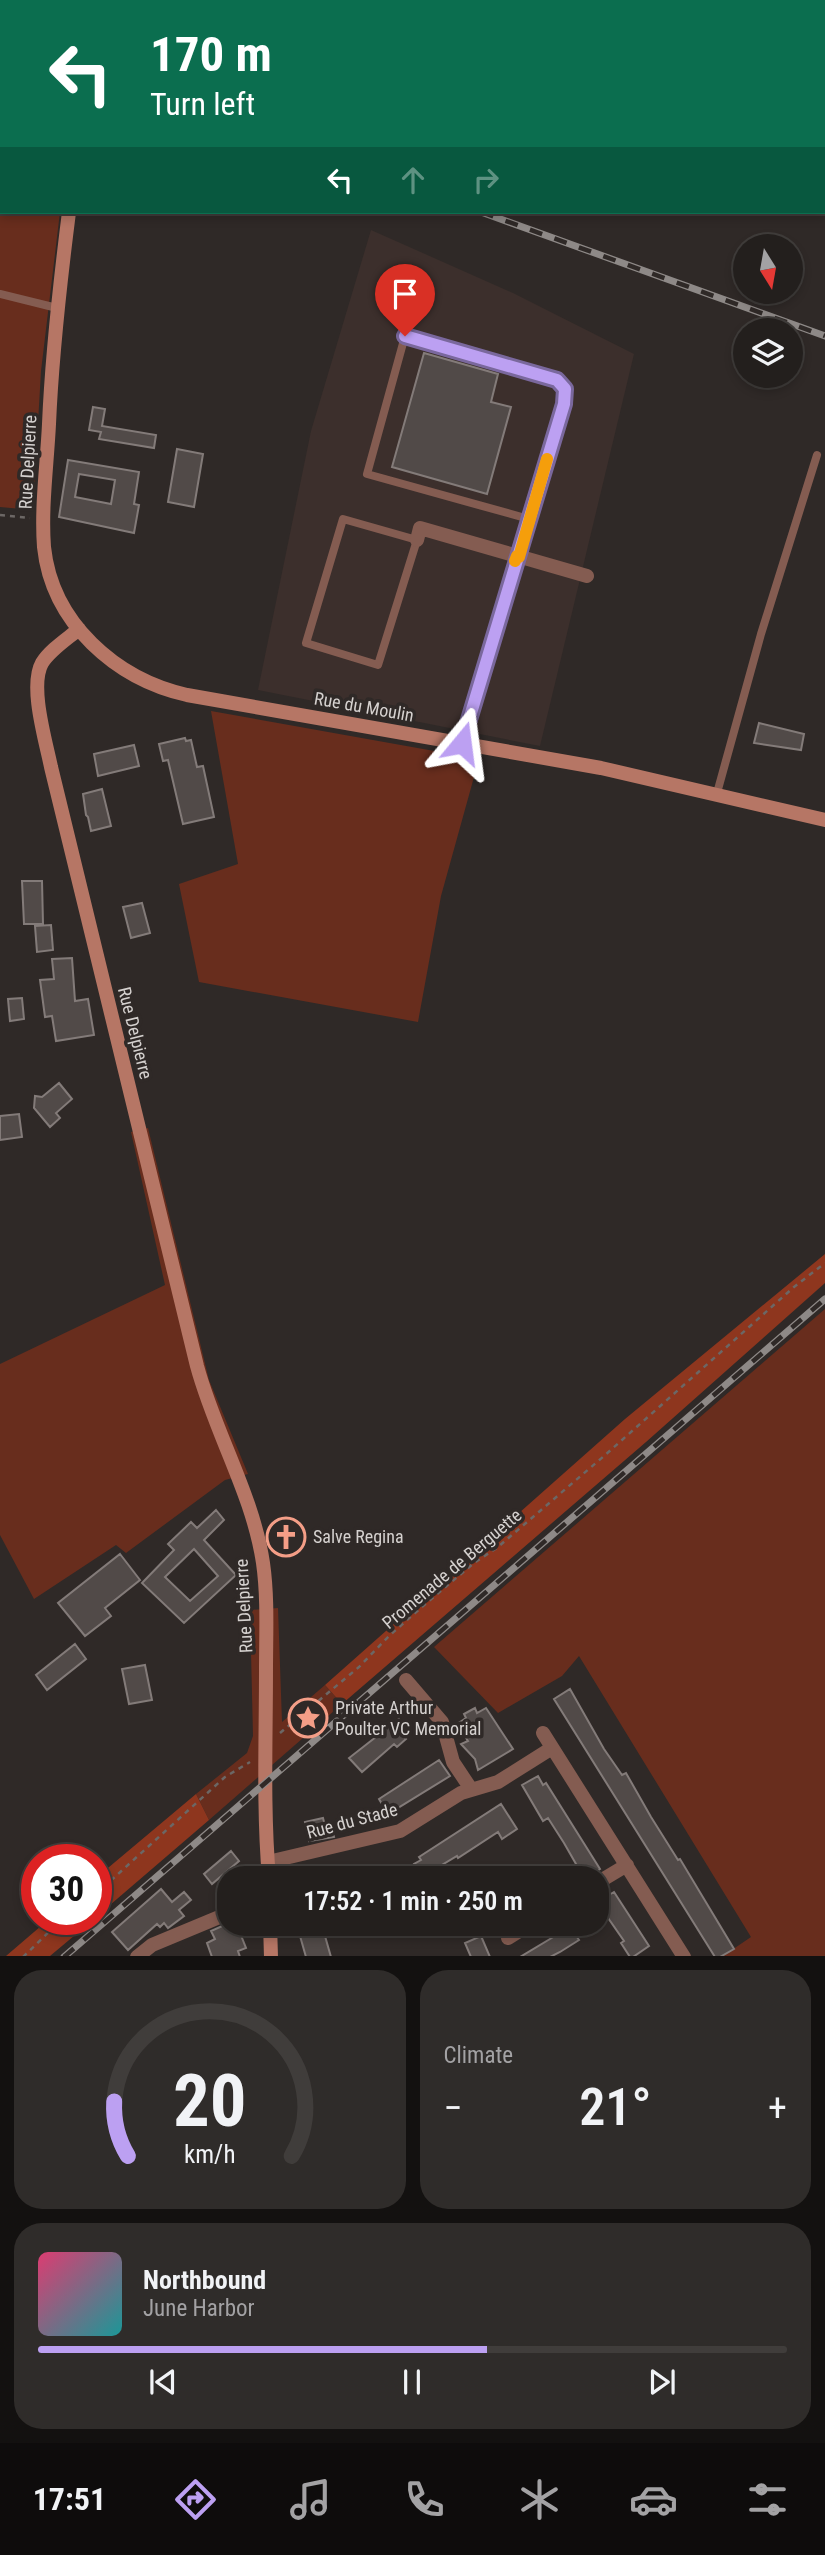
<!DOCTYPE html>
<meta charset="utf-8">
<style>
:root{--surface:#231f1d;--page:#2f2c2a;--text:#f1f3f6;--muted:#a3a2a4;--line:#403d3b;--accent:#bca0f2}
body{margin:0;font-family:"Roboto Condensed",sans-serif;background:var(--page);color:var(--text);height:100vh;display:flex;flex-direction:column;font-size:26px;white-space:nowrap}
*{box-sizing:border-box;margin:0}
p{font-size:23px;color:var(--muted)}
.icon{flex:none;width:38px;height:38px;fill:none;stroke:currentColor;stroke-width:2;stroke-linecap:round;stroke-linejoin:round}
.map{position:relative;height:1956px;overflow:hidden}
.details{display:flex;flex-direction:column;gap:14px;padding:14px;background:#131110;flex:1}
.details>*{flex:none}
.top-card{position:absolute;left:0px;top:0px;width:826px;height:214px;box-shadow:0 4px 10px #0003,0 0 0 2px var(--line);background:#0b6e4f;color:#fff;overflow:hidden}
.needle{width:46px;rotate:169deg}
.controls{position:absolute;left:733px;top:234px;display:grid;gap:14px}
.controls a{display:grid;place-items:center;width:70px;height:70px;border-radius:50%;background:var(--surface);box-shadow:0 4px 10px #0003,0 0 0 2px var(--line);font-size:35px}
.speed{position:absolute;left:21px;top:1844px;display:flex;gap:14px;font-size:35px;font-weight:700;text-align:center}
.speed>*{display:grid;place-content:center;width:91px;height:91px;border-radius:50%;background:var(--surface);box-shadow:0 4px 10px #0003,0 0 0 2px var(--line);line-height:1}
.speed .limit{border:10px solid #d22;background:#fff;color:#111}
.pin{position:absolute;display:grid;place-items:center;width:60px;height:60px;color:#fff;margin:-72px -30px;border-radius:50% 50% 50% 0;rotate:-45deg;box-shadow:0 0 7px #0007}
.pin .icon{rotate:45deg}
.me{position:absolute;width:77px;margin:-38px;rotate:16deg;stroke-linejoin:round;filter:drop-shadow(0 0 5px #0008)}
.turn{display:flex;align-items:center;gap:24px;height:147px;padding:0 35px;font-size:32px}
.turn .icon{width:91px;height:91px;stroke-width:2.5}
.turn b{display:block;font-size:49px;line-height:60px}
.lanes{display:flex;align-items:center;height:66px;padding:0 35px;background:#0003;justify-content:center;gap:35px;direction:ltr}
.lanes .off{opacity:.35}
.big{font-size:52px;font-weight:600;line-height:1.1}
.details .widget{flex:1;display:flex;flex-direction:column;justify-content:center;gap:10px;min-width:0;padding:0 24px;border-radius:28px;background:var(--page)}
.details .dial{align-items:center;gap:0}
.dial svg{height:182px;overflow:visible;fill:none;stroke:var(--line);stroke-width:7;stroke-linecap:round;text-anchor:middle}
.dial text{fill:var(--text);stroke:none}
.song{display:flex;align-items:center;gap:21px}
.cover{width:84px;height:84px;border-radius:10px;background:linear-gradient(135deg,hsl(340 70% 55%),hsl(180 70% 35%))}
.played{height:7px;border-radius:4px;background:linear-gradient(90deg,var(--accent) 60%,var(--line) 60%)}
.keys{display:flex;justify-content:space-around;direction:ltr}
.heat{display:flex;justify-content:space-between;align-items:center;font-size:38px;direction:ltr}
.details .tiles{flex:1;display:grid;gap:14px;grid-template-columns:1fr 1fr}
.widget:last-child{grid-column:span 2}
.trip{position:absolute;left:217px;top:1866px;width:392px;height:70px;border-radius:28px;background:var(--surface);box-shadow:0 4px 10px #0003,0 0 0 2px var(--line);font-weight:600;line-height:70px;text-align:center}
.dock{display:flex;height:112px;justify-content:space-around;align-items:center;background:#0e0c0c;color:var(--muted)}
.dock .icon{width:49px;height:49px}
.dock .selected{color:var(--accent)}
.dock b{font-size:32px;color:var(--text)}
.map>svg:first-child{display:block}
.built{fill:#3c2f2c}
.green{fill:#682d1d}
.forest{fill:#8e361e}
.building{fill:#514a48;stroke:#837b79;stroke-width:2;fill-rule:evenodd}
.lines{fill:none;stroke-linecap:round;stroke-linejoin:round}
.path{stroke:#6c6765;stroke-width:2.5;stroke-dasharray:5 5;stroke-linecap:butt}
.lane{stroke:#845c51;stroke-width:8}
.street{stroke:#845c51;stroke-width:14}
.secondary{stroke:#b67665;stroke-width:14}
.rail-casing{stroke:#8e8987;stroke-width:7}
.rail{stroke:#2f2927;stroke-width:4.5;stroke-dasharray:13;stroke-linecap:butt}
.route-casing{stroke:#7a689d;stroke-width:18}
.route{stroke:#bca0f2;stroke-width:12}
.slow{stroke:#f59e0b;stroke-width:12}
.labels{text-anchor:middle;stroke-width:7;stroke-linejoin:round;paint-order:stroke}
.street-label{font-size:18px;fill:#d5d1cf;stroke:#2f2927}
.poi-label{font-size:18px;fill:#d5d1cf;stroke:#2f2927;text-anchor:start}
</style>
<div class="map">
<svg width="825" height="1957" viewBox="0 0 825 1957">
<rect width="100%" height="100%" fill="#2f2927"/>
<path class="built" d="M371,230l142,63 121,61 -94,392 -282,-56 53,-259z"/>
<path class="green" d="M110,0h294v2z
M0,69l2,143h58l-19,159 -8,139 -33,-3z
M211,711l268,48 -38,137 -23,126 -219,-40 -20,-98 59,-20z
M148,1128l61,252 39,94 -23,6 -99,73 -10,-8 -82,54 -34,-64v-171l165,-79 -34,-153z
M825,1309v647h-102l28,-19 -172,-281 -17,20 -64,37 -64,-66z
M278,1608l4,114 43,-37 17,19 -133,116 -13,-26 51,-41 6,-17 -3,-126z"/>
<path class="forest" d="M825,1254v29l-179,159 -304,262 -17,-19 300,-266z
M196,1794l13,26 -113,97v-39z
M48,1920h45l-43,36h-44z"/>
<path class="building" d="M424,353l74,21 -7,28 20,5 -24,87 -95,-27z
M93,407l12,2 -3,17 54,9 -2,13 -55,-9 2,-7 -12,-2z
M177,449l26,5 -9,53 -26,-5z
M68,460l71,12 -5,32 5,1 -5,28 -75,-16zM79,474l36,6 -4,24 -36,-7z
M759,723l45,11 -3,16 -47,-7z
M185,738l1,3 5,-1 6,27 6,-1 11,51 -31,7 -15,-64 -5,1 -4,-17z
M134,745l5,21 -41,10 -4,-22z
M102,789l9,37 -20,5 -3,-14 -2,-2 -3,-21z
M22,881h20l1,43h-19z
M142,903l8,30 -19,5 -8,-31z
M51,925l2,25 -16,2 -2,-26z
M72,958l3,43 13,-2 6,36 -38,6 -4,-25 -7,1 -5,-37 14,-1 -2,-20z
M22,998l2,21 -14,2 -2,-22z
M59,1083l13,16 -16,14 4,5 -10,9 -16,-19 1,-12 7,1z
M19,1114l3,23 -22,3v-24z
M216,1510l8,10 -20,20 32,35 -52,48 -42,-40 32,-33 -6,-6 23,-22 6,6zM194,1549l24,27 -28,25 -25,-24z
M120,1554l20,26 -35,28 6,8 -26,20 -27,-33z
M75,1644l11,15 -39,31 -11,-15z
M145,1665l7,35 -23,4 -7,-35z
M570,1689l34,60 18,26 4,-2 25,44 27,43 2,-1 54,90 -14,8h-5l-161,-258z
M475,1708l2,5 9,-5 27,41 -35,21 -3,-11 -14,-15 7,-3 -11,-17 9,-6 -2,-4z
M399,1719l11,14 -5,5 1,1 -9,8 -3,-3 -32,28 -13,-14z
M439,1760l11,16 -62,38 -9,-15z
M538,1776l5,9 3,-2 54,86 -13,9h-7l-7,-12 3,-2 -12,-21 -16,-25 -5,3 -21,-36z
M501,1804l16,25 -15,10 -4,-7 -40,26 -1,-2 -37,22 -6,-14 7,-4 -2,-3z
M323,1818l2,8 6,-1 3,12 -25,4 -4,-19z
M231,1851l8,10 -27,23 -8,-10z
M161,1889l11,13 12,-10 7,8 -12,10 5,6 -16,12 -4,-5 -4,4 -3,-3 -29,26 -16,-18z
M614,1892l35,54 -16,11h-3l-9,-14 3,-2 -27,-39z
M229,1923h7l10,25 -8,3 2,6h-28l-5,-14 8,-4 -4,-8z
M570,1927l9,13 -19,12 -10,5h-30z
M323,1929l8,28h-25l-6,-21z
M481,1936l9,21h-19l-6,-14z"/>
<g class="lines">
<path class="path" d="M0,515l30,3
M280,1733l79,-66 30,-31 34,-30 51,-43 24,-16 106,-91 190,-169 31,-24
M96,1894l129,-117 25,-15
M23,1957l32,-31 13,-6"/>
<path class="lane" d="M0,294l57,14
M343,519l74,21 -39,125 -72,-22z
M519,557l45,-153 -1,-19 -6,-5 -152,-44 -38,138 162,45
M717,793l44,-159 56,-179"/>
<path class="street" d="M417,540l3,-12 167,48
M462,743l55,-187
M406,1680l36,42 11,40 18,27
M543,1733l141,224
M268,1862l132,-31 61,-38 37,-11 54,-34
M597,1883l30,-18
M508,1938l24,-15
M137,1957l15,-12 77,-32"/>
<path class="secondary" d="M97,2v-2
M69,212c-9,71 -17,141 -20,212 -2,41 -8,83 -5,123 8,76 72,132 143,148l414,73 224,52
M79,629c-12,10 -29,21 -37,34 -13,23 4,79 9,104l146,599c18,67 56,129 66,197 5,35 3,71 3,107 0,69 -3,139 3,208
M270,1923l1,34"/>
<defs>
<path id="rail" d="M0,49l2,1
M481,212l344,124
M64,1957l761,-658"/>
</defs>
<use href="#rail" class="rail-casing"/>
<use href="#rail" class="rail"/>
</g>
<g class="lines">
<defs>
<path id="route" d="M405,336l152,44 8,9 -1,15 -102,339"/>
</defs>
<use href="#route" class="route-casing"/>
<use href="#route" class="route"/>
<path class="slow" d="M515,561l2,-5 2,1 28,-98"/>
</g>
<defs>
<symbol id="church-ring" viewBox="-11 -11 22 22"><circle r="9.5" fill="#2f2927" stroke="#f49e87" stroke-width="1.5"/><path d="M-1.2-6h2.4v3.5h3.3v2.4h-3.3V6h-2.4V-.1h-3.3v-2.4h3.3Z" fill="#f49e87"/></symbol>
<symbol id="sight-ring" viewBox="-11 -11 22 22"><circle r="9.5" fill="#2f2927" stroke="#f49e87" stroke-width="1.5"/><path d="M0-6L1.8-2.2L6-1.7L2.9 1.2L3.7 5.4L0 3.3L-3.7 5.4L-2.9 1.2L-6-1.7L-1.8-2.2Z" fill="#f49e87"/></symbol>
</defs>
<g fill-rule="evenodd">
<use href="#church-ring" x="264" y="1515" width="44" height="44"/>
<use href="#sight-ring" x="286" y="1696" width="44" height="44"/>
</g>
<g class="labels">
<g class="street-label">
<text transform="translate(28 462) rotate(-87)" y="6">Rue Delpierre</text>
<text transform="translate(364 707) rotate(10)" y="6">Rue du Moulin</text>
<text transform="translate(135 1033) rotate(76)" y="6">Rue Delpierre</text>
<text transform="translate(452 1569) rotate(-40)" y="6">Promenade de Berguette</text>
<text transform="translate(244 1606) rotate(-93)" y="6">Rue Delpierre</text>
<text transform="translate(352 1821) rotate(-15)" y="6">Rue du Stade</text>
</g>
<g class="poi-label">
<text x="313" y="1543">Salve Regina</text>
<text x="335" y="1714">Private Arthur<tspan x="335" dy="21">Poulter VC Memorial</tspan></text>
</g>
</g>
</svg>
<div class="controls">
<a><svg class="needle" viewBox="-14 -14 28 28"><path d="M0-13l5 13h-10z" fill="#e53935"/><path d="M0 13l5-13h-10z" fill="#a3a2a4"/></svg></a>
<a><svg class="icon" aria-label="layers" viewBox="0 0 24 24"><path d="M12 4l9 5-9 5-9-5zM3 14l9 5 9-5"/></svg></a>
</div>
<div class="speed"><div class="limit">30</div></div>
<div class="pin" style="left:405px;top:336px;background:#d93025"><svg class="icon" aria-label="arrive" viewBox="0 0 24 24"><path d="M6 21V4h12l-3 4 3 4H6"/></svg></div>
<svg class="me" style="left:462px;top:743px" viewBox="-20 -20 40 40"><path d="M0-17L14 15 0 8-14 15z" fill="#bca0f2" stroke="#fff" stroke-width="4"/></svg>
<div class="trip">17:52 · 1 min · 250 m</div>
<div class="top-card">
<div class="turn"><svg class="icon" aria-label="left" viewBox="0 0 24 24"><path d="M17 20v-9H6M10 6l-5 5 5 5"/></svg><div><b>170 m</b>Turn left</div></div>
<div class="lanes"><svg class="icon" aria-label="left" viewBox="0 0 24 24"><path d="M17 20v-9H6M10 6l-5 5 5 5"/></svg><svg class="icon off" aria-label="ahead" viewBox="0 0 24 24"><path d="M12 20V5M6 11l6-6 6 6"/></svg><svg class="icon off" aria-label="right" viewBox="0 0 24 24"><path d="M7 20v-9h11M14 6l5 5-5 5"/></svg></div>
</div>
</div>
<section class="details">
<div class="tiles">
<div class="widget dial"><svg viewBox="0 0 100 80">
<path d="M14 69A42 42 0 1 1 86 69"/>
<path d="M14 69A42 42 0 0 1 8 45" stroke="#bca0f2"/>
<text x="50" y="56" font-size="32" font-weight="700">20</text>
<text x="50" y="72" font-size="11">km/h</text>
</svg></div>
<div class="widget"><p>Climate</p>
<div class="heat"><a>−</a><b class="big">21°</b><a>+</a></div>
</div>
<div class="widget">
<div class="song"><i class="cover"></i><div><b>Northbound</b><p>June Harbor</p></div></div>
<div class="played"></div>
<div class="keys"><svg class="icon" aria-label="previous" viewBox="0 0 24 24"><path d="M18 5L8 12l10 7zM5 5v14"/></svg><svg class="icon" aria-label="pause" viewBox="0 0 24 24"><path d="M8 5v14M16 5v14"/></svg><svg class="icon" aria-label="next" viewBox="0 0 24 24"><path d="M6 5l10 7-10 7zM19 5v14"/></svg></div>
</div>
</div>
</section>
<nav class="dock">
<b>17:51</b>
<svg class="icon selected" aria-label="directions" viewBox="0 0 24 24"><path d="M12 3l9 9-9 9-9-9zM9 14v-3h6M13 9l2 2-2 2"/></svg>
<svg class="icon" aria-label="music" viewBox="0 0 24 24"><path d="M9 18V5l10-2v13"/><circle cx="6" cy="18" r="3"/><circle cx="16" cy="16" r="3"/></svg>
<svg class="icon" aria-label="phone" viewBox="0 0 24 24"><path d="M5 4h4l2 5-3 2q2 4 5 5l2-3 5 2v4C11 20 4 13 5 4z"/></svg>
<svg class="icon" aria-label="climate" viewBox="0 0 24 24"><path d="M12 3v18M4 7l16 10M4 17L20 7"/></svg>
<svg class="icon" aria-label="car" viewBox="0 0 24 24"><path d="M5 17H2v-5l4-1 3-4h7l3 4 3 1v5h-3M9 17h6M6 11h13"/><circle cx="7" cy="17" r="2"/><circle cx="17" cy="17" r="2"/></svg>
<svg class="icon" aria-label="filters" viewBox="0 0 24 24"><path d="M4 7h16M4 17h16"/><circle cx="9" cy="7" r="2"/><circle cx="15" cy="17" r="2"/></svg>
</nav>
